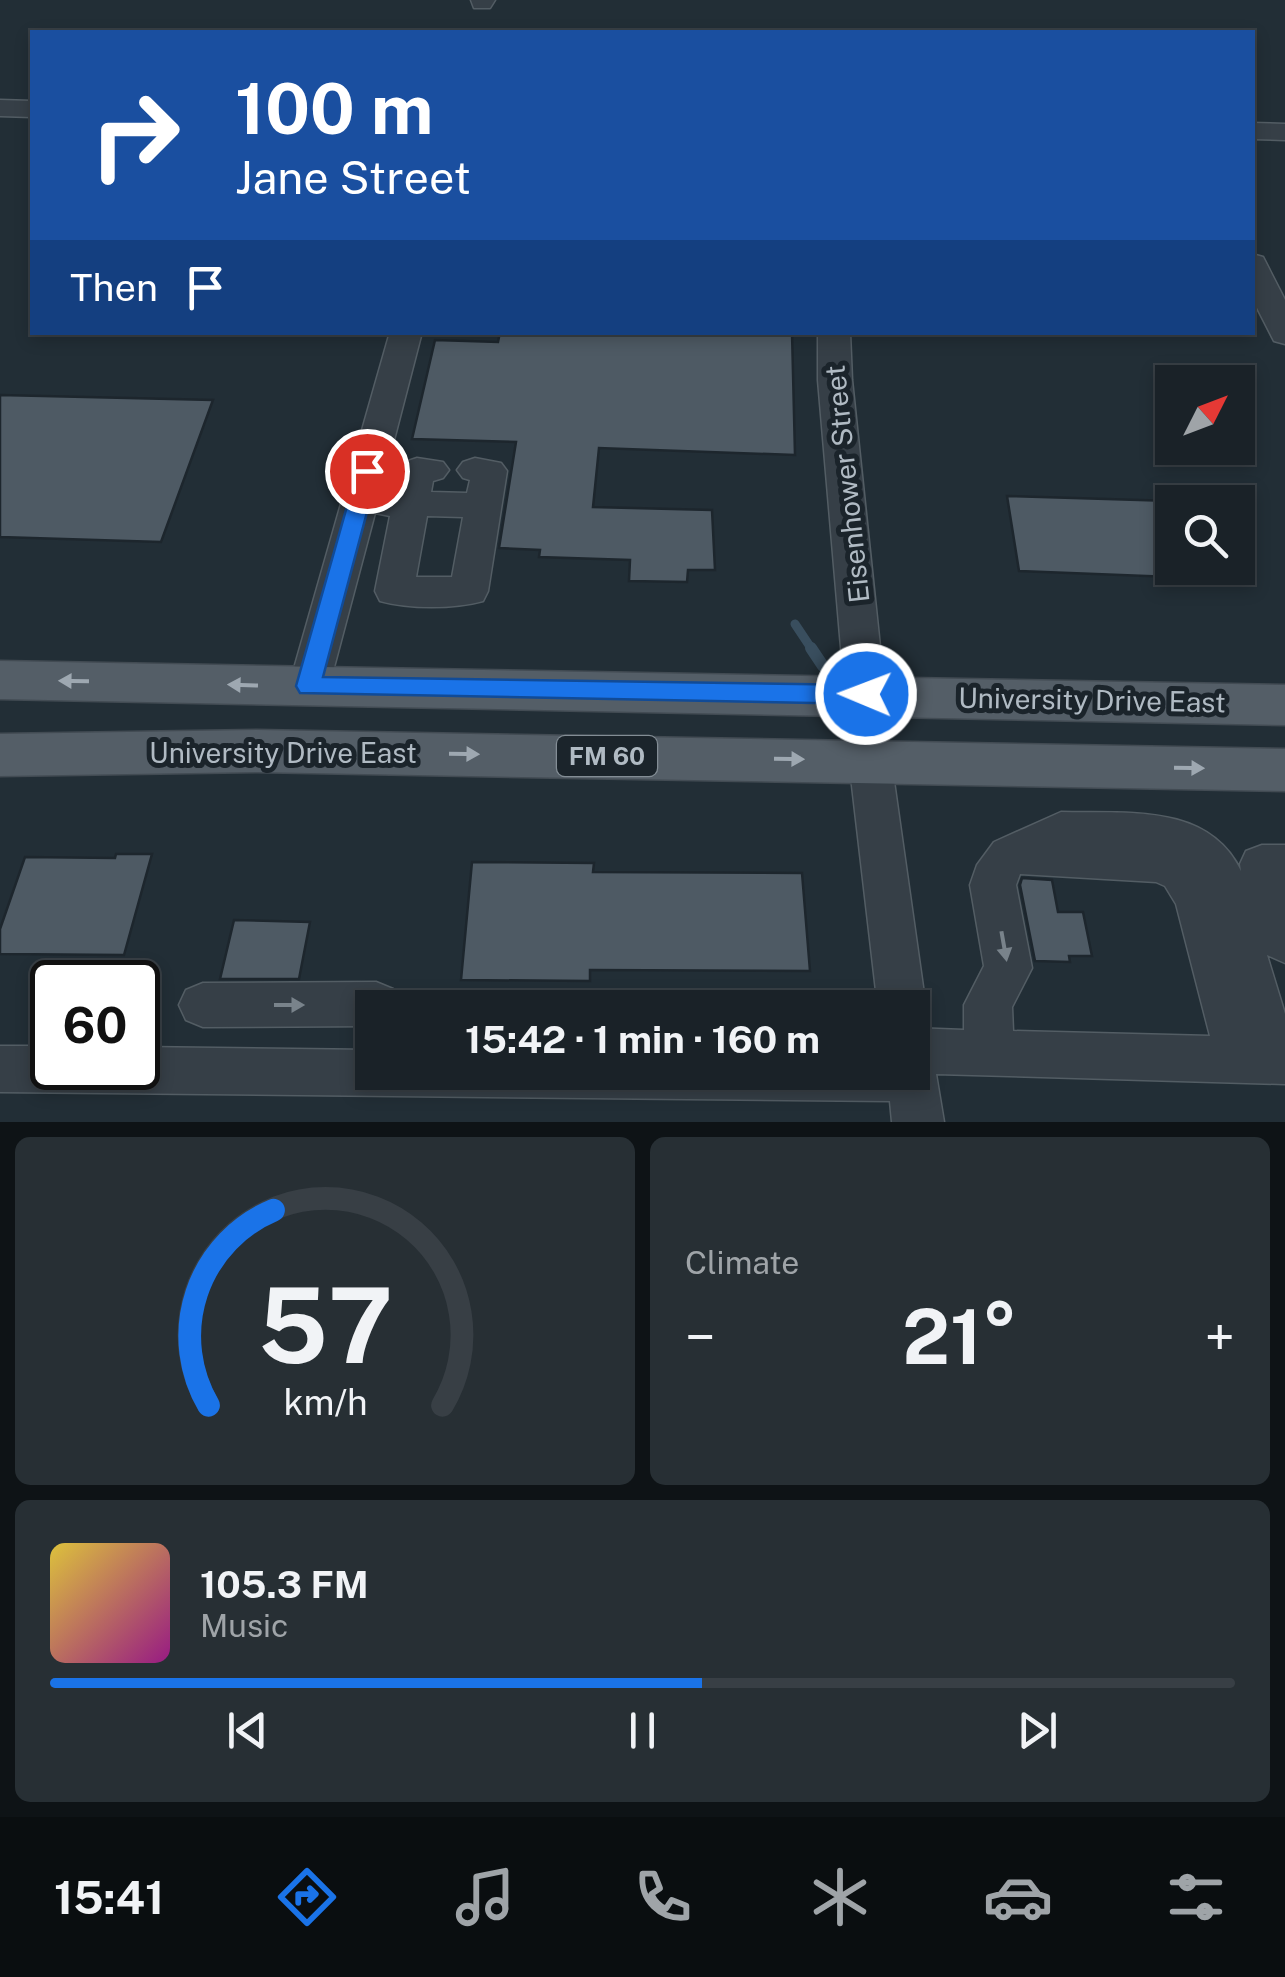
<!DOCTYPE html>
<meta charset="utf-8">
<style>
:root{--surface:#1a2228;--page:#272f34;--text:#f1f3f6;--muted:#9fa4a8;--line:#383f45;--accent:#1a73e8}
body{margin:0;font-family:"Public Sans",sans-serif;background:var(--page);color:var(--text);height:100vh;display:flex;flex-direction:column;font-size:38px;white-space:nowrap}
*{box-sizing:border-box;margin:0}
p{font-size:32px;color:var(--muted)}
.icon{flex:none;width:55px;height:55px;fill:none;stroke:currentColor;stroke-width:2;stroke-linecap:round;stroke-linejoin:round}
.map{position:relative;height:1122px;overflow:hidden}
.sheet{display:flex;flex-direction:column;gap:15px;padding:15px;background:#0e1316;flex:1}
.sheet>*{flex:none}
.guide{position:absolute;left:30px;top:30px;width:1225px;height:305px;border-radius:0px;box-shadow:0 5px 15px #0003,0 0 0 2px var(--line);background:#1a4fa0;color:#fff;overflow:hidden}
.needle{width:65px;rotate:48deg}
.fabs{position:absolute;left:1155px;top:365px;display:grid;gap:20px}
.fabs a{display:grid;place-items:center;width:100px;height:100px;border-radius:0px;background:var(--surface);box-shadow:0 5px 15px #0003,0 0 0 2px var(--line);font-size:50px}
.speed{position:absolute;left:30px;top:960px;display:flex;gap:20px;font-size:50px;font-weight:700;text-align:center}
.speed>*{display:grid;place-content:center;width:130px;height:130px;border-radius:50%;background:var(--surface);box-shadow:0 5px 15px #0003,0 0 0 2px var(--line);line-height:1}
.speed .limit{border:5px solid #111;border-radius:15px;background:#fff;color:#111}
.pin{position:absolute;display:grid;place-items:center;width:85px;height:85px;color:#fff;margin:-42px;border:5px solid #fff;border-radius:50%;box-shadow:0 2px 10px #0007}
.me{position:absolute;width:110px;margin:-55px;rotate:271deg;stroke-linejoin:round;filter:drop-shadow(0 0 8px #0008)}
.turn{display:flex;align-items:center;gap:35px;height:210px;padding:0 40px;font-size:45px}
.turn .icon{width:130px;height:130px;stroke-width:2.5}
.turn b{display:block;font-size:70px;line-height:85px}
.then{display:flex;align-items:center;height:95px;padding:0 40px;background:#0003;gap:20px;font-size:38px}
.big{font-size:75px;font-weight:700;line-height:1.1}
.sheet .tile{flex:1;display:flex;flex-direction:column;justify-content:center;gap:15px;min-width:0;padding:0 35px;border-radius:15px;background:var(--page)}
.sheet .dial{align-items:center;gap:0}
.dial svg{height:260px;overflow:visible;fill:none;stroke:var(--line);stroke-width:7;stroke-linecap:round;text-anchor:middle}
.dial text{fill:var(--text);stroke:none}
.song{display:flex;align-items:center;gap:30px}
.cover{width:120px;height:120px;border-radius:15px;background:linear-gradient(135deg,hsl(50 70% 55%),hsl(310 70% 35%))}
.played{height:10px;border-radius:5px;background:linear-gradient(90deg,var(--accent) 55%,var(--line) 55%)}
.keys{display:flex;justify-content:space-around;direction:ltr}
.heat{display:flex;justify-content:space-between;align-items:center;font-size:55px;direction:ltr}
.sheet .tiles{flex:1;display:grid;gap:15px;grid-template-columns:1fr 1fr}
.tile:last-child{grid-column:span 2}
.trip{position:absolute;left:355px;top:990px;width:575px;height:100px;border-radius:0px;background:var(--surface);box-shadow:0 5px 15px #0003,0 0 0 2px var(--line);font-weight:700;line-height:100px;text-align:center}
.tabs{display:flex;height:160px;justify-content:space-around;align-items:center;background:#0a0e10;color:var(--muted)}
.tabs .icon{width:70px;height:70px}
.tabs .active{color:var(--accent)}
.tabs b{font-size:45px;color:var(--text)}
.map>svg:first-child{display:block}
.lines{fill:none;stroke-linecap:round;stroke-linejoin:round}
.stream-far1{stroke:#394e5e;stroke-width:9}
.stream{stroke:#394e5e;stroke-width:12}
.building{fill:#4e5a64;stroke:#1d262d;stroke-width:2.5}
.minor-casing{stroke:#535d64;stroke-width:3}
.major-casing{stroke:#424b53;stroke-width:3}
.minor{fill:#363f47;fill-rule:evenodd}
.major{fill:#545e67;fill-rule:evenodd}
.oneway{fill:#9ea8b1}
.oneway2{fill:#79838b}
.route{fill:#1a73e8;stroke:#114b97;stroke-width:2.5}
.labels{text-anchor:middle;stroke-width:10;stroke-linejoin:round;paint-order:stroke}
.shield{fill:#1b242b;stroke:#838d95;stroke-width:2.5}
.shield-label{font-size:25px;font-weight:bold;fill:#b0bac3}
.street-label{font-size:28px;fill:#b0bac3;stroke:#1b242b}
</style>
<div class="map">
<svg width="1285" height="1122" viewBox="0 0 1285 1122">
<rect width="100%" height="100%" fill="#222e36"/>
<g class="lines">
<path class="stream-far1" d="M795,624l18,27"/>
<path class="stream" d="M811,648l12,18"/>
</g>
<path class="building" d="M500,332h292l3,123 -196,-7 -6,59 119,3 3,60h-27l-1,12 -58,-1 1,-21 -91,-3 1,-7 -41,-2 17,-106 -104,-3 23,-99 63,2z
M0,395l213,5 -52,142 -161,-5z
M1007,496l165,5v76l-153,-6z
M116,854h36l-28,101 -124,-1v-25l25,-72 90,1z
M472,862l122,1 -1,9 209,1 8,98 -220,-1v11l-129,-1z
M1022,878l30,2 6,32h25l9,44h-23l1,6 -35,-1 -15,-76z
M234,920l76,2 -11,57h-79z"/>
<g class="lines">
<defs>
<path id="minor" d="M471,0h24l-5,8h-16z
M0,100l32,1v16l-32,-1z
M1252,123l33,1v16l-33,-1z
M1252,254l11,3 22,43v44l-11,-3 -22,-43z
M390,332h32l-42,162 15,-2 10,-30 12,-4 26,4 6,8 -6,8 -10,3 -2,11 36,1 3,-13 -7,-2 -6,-8 6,-8 12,-4 26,5 6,8 -19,120 -5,10c-29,8 -74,8 -103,0l-5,-10 15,-75 -15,-3 -46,173 -6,11 -14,4 -14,-4 -6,-11zM427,516l36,1 -11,60h-36z
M818,332h32l2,48 33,314 -6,11 -14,4 -14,-4 -6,-11 -27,-314z
M870,743l15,5 6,12 35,248 -7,15 -7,3v-18h-34l-29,-248 6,-12z
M1061,812c63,2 147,-10 180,59l-1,-7 6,-13 16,-6h23v118l-18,-8 18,59v70l-349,-10 8,48h-52l-2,-21 -890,-9v-46h52v22h86v-21l234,3v22h540v-44l52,2v-25l20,-39 -14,-81 7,-20 17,-23zM1020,874l136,8 9,4 11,18 34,132 -197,-5 -1,-24 20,-39 -16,-83z
M376,982l17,7 7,15 -1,4h-27v18l-169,1 -17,-7 -7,-15 7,-15 17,-7z"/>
<path id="major" d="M0,661l1285,24v40l-1285,-26z
M257,730l1028,19v42l-1028,-19 -257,4v-42z"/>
</defs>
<use href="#minor" class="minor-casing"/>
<use href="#major" class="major-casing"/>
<use href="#minor" class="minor"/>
<use href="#major" class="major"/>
</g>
<defs><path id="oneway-solid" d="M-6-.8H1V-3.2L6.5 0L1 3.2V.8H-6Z" transform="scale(2.5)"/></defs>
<g class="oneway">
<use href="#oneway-solid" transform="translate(74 681) rotate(-179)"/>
<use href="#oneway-solid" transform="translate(243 685) rotate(-178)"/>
<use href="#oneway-solid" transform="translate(464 754) rotate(1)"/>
<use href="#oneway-solid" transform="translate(789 759) rotate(1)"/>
<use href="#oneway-solid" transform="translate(1189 768) rotate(1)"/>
</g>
<g class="oneway2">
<use href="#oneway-solid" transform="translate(1004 946) rotate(80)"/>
<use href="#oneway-solid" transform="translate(289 1005)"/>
</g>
<path class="route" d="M367,464l11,7 -55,206 543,8 8,3 4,6 -4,7 -8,3 -566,-11 -4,-7 61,-215z"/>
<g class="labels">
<rect class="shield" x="557" y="736" width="100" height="40" rx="8"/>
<g class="shield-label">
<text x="607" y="765">FM 60</text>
</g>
<g class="street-label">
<text transform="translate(847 484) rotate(-96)" y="10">Eisenhower Street</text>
<text transform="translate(1092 700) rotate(1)" y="10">University Drive East</text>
<text x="283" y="763">University Drive East</text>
</g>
</g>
</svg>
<div class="fabs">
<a><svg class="needle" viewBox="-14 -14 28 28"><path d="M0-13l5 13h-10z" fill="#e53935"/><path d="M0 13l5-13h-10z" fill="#9fa4a8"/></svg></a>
<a><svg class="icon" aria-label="search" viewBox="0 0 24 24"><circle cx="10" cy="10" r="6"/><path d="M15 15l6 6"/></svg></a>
</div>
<div class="speed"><div class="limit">60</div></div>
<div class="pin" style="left:367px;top:471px;background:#d93025"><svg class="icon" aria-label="arrive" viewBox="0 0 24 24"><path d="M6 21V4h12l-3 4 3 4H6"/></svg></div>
<svg class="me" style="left:866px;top:694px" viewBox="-20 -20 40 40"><circle r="17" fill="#1a73e8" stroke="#fff" stroke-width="3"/><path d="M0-11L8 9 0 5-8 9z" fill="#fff"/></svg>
<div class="trip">15:42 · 1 min · 160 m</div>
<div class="guide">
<div class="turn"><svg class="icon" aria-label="right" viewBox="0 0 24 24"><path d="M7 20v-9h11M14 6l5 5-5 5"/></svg><div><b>100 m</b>Jane Street</div></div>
<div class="then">Then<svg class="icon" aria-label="arrive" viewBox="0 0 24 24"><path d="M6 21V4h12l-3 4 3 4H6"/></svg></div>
</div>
</div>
<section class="sheet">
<div class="tiles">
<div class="tile dial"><svg viewBox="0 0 100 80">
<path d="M14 69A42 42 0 1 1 86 69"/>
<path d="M14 69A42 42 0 0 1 34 9" stroke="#1a73e8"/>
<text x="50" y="56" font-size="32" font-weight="700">57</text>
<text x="50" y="72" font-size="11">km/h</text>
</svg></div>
<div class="tile"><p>Climate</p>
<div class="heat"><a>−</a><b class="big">21°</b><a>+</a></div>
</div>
<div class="tile">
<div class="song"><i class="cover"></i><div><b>105.3 FM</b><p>Music</p></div></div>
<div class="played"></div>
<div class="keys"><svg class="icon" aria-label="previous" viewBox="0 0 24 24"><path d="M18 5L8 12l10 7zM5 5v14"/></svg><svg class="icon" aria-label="pause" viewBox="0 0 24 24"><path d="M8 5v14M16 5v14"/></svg><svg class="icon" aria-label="next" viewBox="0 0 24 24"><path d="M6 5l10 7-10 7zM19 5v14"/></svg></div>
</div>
</div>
</section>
<nav class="tabs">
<b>15:41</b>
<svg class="icon active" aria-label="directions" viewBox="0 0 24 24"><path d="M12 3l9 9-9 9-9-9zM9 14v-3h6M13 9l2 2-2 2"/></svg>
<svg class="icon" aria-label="music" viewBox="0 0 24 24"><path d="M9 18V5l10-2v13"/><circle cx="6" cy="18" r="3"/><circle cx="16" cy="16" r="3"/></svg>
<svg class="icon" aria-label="phone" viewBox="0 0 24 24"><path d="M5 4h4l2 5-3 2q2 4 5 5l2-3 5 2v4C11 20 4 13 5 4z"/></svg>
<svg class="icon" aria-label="climate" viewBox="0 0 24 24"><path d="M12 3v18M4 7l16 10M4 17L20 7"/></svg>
<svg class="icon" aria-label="car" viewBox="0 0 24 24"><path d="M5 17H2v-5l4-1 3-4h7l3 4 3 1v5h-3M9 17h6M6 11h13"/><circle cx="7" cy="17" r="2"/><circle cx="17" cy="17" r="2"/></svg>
<svg class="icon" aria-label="filters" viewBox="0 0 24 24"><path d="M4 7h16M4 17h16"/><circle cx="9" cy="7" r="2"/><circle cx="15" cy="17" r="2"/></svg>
</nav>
